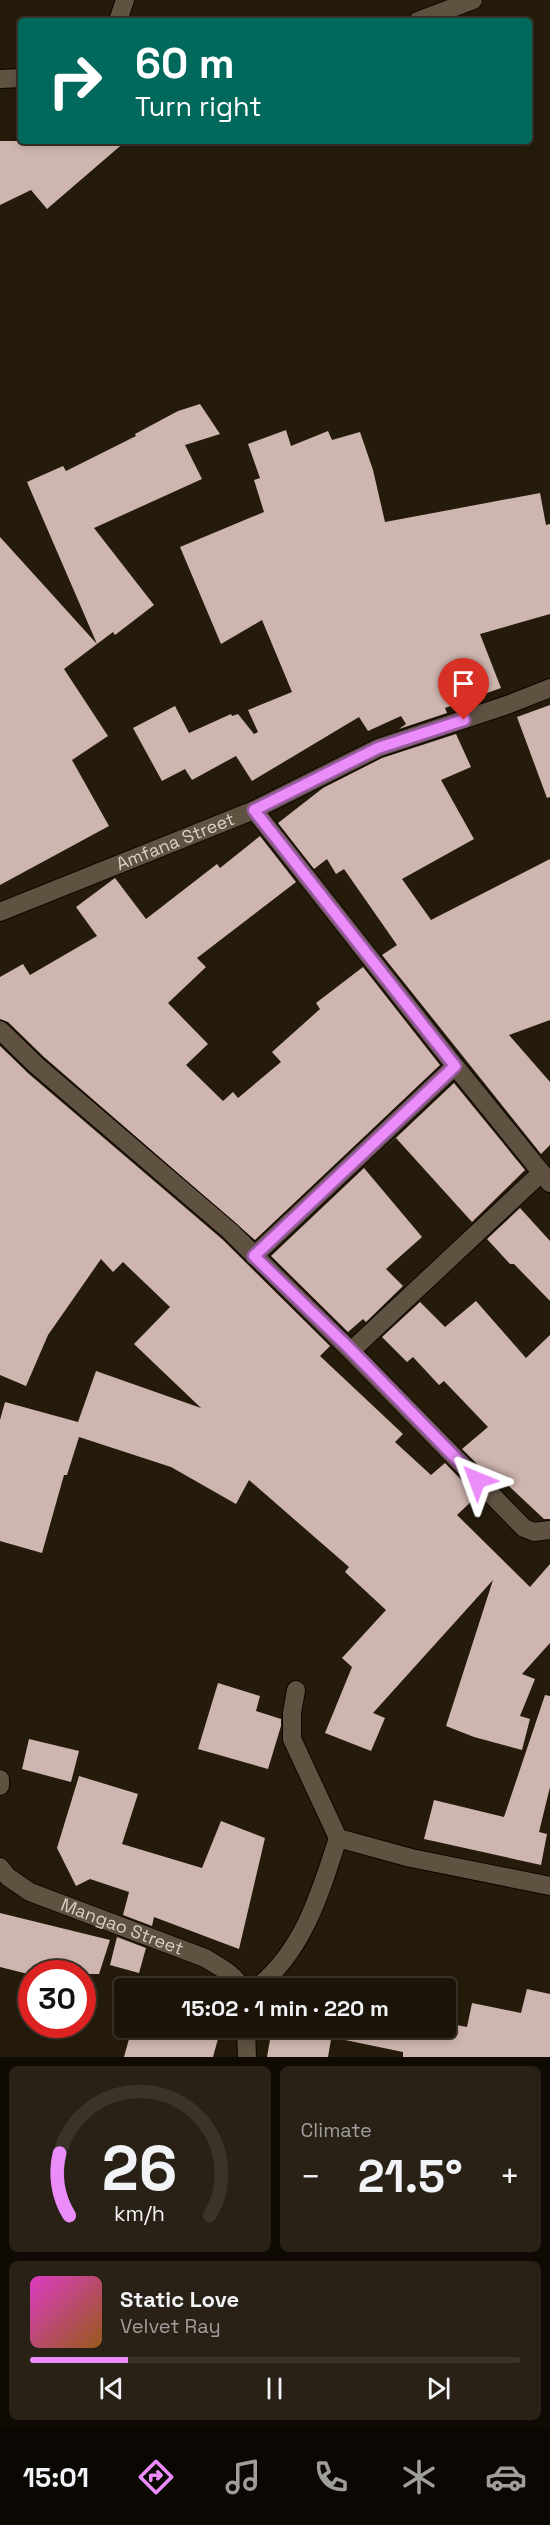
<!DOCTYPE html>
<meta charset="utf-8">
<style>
:root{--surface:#1c1408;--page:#292116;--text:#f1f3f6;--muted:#a09e9c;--line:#3a3329;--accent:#ec8cfa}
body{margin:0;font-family:"Space Grotesk",sans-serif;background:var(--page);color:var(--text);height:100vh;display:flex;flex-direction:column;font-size:22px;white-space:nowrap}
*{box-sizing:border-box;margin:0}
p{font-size:20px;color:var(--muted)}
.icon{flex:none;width:33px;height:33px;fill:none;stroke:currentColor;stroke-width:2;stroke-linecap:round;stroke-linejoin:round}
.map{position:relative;height:2057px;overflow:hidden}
.drawer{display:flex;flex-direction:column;gap:9px;padding:9px;background:#0f0b04;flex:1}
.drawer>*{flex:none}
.guide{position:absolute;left:18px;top:18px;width:514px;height:126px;border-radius:6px;box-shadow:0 3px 9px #0003,0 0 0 2px var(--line);background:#00695c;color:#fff;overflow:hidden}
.speed{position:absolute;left:18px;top:1960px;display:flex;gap:12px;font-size:30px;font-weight:700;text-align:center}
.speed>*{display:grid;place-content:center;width:78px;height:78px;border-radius:50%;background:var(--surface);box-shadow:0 3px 9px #0003,0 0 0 2px var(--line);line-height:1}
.speed .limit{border:9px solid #d22;background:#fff;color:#111}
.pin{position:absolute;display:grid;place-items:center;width:51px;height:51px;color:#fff;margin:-62px -26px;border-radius:50% 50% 50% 0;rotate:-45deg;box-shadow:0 0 6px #0007}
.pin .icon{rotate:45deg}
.me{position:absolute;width:66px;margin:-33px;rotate:316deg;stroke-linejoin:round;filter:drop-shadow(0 0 4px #0008)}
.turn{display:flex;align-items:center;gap:21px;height:126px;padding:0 18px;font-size:27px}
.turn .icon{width:78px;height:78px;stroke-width:2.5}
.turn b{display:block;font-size:42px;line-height:51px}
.big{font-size:45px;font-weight:800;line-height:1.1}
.drawer .widget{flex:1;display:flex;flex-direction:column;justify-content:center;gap:9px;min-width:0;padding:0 21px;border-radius:9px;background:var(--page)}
.drawer .dial{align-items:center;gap:0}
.dial svg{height:156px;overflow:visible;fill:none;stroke:var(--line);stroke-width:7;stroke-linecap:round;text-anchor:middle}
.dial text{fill:var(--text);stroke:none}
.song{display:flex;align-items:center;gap:18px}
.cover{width:72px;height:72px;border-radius:9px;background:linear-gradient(135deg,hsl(310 70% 55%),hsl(30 70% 35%))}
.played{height:6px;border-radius:3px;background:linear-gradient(90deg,var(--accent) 20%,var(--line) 20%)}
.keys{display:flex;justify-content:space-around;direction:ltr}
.heat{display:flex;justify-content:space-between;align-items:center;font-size:33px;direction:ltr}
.drawer .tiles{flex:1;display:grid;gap:9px;grid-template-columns:1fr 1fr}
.widget:last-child{grid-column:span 2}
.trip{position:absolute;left:114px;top:1978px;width:342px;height:60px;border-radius:6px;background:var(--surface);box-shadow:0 3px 9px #0003,0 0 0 2px var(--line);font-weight:800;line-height:60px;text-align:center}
.dock{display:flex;height:96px;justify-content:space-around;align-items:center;background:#0b0803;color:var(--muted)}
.dock .icon{width:42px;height:42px}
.dock .current{color:var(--accent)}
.dock b{font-size:27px;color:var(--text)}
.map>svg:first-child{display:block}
.building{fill:#cfb5af}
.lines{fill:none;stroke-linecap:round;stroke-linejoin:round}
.minor-casing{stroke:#0e0500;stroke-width:20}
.minor{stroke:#5f5241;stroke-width:18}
.route-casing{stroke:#995ba2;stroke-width:15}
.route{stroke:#ec8cfa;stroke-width:10}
.labels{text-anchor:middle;stroke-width:6;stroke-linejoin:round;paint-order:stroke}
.street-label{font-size:18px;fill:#d8d1c7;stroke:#251b0b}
</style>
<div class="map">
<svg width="550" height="2057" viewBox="0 0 550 2057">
<rect width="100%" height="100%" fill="#251b0b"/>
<path class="building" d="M0,141h126l-79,68 -16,-19 -31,15z
M200,404l20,30 -35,11 17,34 -108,49 60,77 -39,30 -2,-3 -16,12 -70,-162 36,-16 3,5 70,-35 -1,-2 43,-23z
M286,430l5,16 37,-15 4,9 28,-8 13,38 12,52 155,-29 6,32 4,-1v90l-70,20 21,54 -56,20 2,5 -48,16 7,-5 -5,-8 -33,15 -9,-14 -107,64 -16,-25 -44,24 -7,-11 -23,12 -29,-53 42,-22 14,27 42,-19 1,2 6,-2 16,20 4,-2 -10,-22 44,-18 -30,-72 -41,24 -41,-97 84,-35 -10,-32 6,-2 -12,-34z
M0,537l97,107 -33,25 44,67 -36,24 37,66 -109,59z
M550,705v92l-3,1 -30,-81z
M456,734l15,33 -30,13 33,59 -72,40 29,41 119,-61v161l-41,15 41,47v63l-9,9 -159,-199 15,-10 -53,-76 -8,5 -9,-15 -13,10 -36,-46 45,-35 59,-30z
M260,836l36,46 -99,76 9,9 -38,36 40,41 -22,21 37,36 10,-9 5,6 43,-36 -9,-10 48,-43 -4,-6 47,-36 77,98 -185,175 -211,-183 -36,-35 -8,-3v-42l23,-13 7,11 67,-39 -21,-29 39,-29 31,41 71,-55 3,4z
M0,1046l29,28 193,165 108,107 -10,10 83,78 -8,8 36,33 14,-12 32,33 -20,19 73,72 20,-23v79l-28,31 13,5 -15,37 10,3 -8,31 -48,-13 -28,-11 47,-146 -120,133 12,5 -14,33 -46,-18 27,-66 -10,-9 44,-48 -41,-38 4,-5 -100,-87 -13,24 -65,-37 -92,-30 -12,38h-3l-22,78 -42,-12v-121l5,-18 73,20 18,-51 105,37 -67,-64 36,-37 -47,-45 -10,10 -12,-13 -53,76 -22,51 -26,-11z
M454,1083l71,87 -53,52 -76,-84 -14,13z
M364,1168l58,69 -36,32 17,17 -37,36 -3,-3 -15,13 -77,-76z
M520,1208l30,33v60l-36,-37h-4l-23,-25z
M476,1301l50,57 24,-23v184h-6l-46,-43 -5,4 -31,-31 26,-22 -44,-46 -5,4 -26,-28 -6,5 -25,-25 38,-35 25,25z
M218,1683l42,13 -4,15 25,8v7l-13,43 -70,-20z
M545,1695l5,1v91l-11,45 8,2 -6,31 -117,-26 10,-39 70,17z
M29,1739l50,12 -8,31 -49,-13z
M79,1776l59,18 -16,50 80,24 19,-47 44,17 -26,111 -85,-32 -2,9 -29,-11 6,-23 -39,-13 -14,7 -19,-38z
M0,1913l110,27 -11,34h-71l-28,-7z
M117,1937l29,11 -7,25 -29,-8z
M527,1989l23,5v63h-147v-5l-58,-12 1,-12h100v-5l21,4 5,-24 49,10z
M132,2028h89l-8,29h-89z
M272,2028h61l-5,29h-61z"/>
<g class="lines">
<defs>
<g id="minor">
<path d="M118,21l7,-21"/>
<path d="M418,21l55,-21"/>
<path d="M0,79l21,-1"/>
<path d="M254,810l201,256 95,117"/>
<path id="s1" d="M0,912l254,-102 124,-62 129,-43 43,-17"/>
<path d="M0,1030l36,35 194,166 121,120 173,177 10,4 16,-2"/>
<path d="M254,1256l201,-190"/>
<path d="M351,1351l190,-178"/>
<path d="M0,1779v7"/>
<path d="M338,1838l73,20 139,28"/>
<path id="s2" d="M0,1867l8,10 22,15 175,66c13,8 30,16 37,31"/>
<path d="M255,1989c48,-37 65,-95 83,-151l-46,-99v-26l4,-23"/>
<path d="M246,2028l1,29"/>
</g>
</defs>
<use href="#minor" class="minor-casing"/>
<use href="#minor" class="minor"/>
</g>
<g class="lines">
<defs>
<path id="route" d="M464,720l-86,28 -124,62 201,256 -201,190 97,94 126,130"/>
</defs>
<use href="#route" class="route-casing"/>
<use href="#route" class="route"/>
</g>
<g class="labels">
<g class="street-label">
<text dy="6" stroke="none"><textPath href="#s1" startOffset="189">Amfana Street</textPath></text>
<text dy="6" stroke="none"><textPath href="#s2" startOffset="138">Mangao Street</textPath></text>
</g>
</g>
</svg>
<div class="speed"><div class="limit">30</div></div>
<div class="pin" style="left:464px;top:720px;background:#d93025"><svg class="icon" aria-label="arrive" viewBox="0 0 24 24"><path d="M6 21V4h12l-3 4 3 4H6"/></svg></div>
<svg class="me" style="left:477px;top:1480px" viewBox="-20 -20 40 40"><path d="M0-17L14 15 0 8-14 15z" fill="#ec8cfa" stroke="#fff" stroke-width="4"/></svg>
<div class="trip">15:02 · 1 min · 220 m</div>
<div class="guide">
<div class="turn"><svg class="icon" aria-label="right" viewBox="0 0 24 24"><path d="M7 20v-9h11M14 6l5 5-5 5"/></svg><div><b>60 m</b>Turn right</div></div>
</div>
</div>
<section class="drawer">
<div class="tiles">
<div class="widget dial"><svg viewBox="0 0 100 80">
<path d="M14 69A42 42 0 1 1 86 69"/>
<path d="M14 69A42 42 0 0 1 9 37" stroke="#ec8cfa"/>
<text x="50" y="56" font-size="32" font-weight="700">26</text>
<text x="50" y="72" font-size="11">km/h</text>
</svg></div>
<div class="widget"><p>Climate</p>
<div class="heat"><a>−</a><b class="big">21.5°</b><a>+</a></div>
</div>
<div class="widget">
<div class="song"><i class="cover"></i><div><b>Static Love</b><p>Velvet Ray</p></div></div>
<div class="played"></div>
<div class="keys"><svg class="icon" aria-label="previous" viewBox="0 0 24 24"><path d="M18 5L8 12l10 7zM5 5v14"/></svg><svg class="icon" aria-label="pause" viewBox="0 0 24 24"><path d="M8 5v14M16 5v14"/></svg><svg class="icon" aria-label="next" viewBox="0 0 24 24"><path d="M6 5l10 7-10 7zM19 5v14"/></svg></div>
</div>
</div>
</section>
<nav class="dock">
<b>15:01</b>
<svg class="icon current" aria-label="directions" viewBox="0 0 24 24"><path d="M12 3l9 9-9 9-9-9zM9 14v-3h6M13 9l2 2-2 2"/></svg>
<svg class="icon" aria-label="music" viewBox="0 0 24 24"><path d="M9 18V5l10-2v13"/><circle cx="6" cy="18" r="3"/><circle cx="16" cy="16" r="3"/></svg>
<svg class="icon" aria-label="phone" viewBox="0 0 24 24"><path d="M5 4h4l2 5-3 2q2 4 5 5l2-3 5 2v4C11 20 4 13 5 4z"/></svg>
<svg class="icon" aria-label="climate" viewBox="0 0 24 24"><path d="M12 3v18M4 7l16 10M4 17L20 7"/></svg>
<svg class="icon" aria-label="car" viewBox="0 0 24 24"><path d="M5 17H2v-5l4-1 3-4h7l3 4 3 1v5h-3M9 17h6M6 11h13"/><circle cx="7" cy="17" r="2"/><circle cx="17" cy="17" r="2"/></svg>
</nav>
